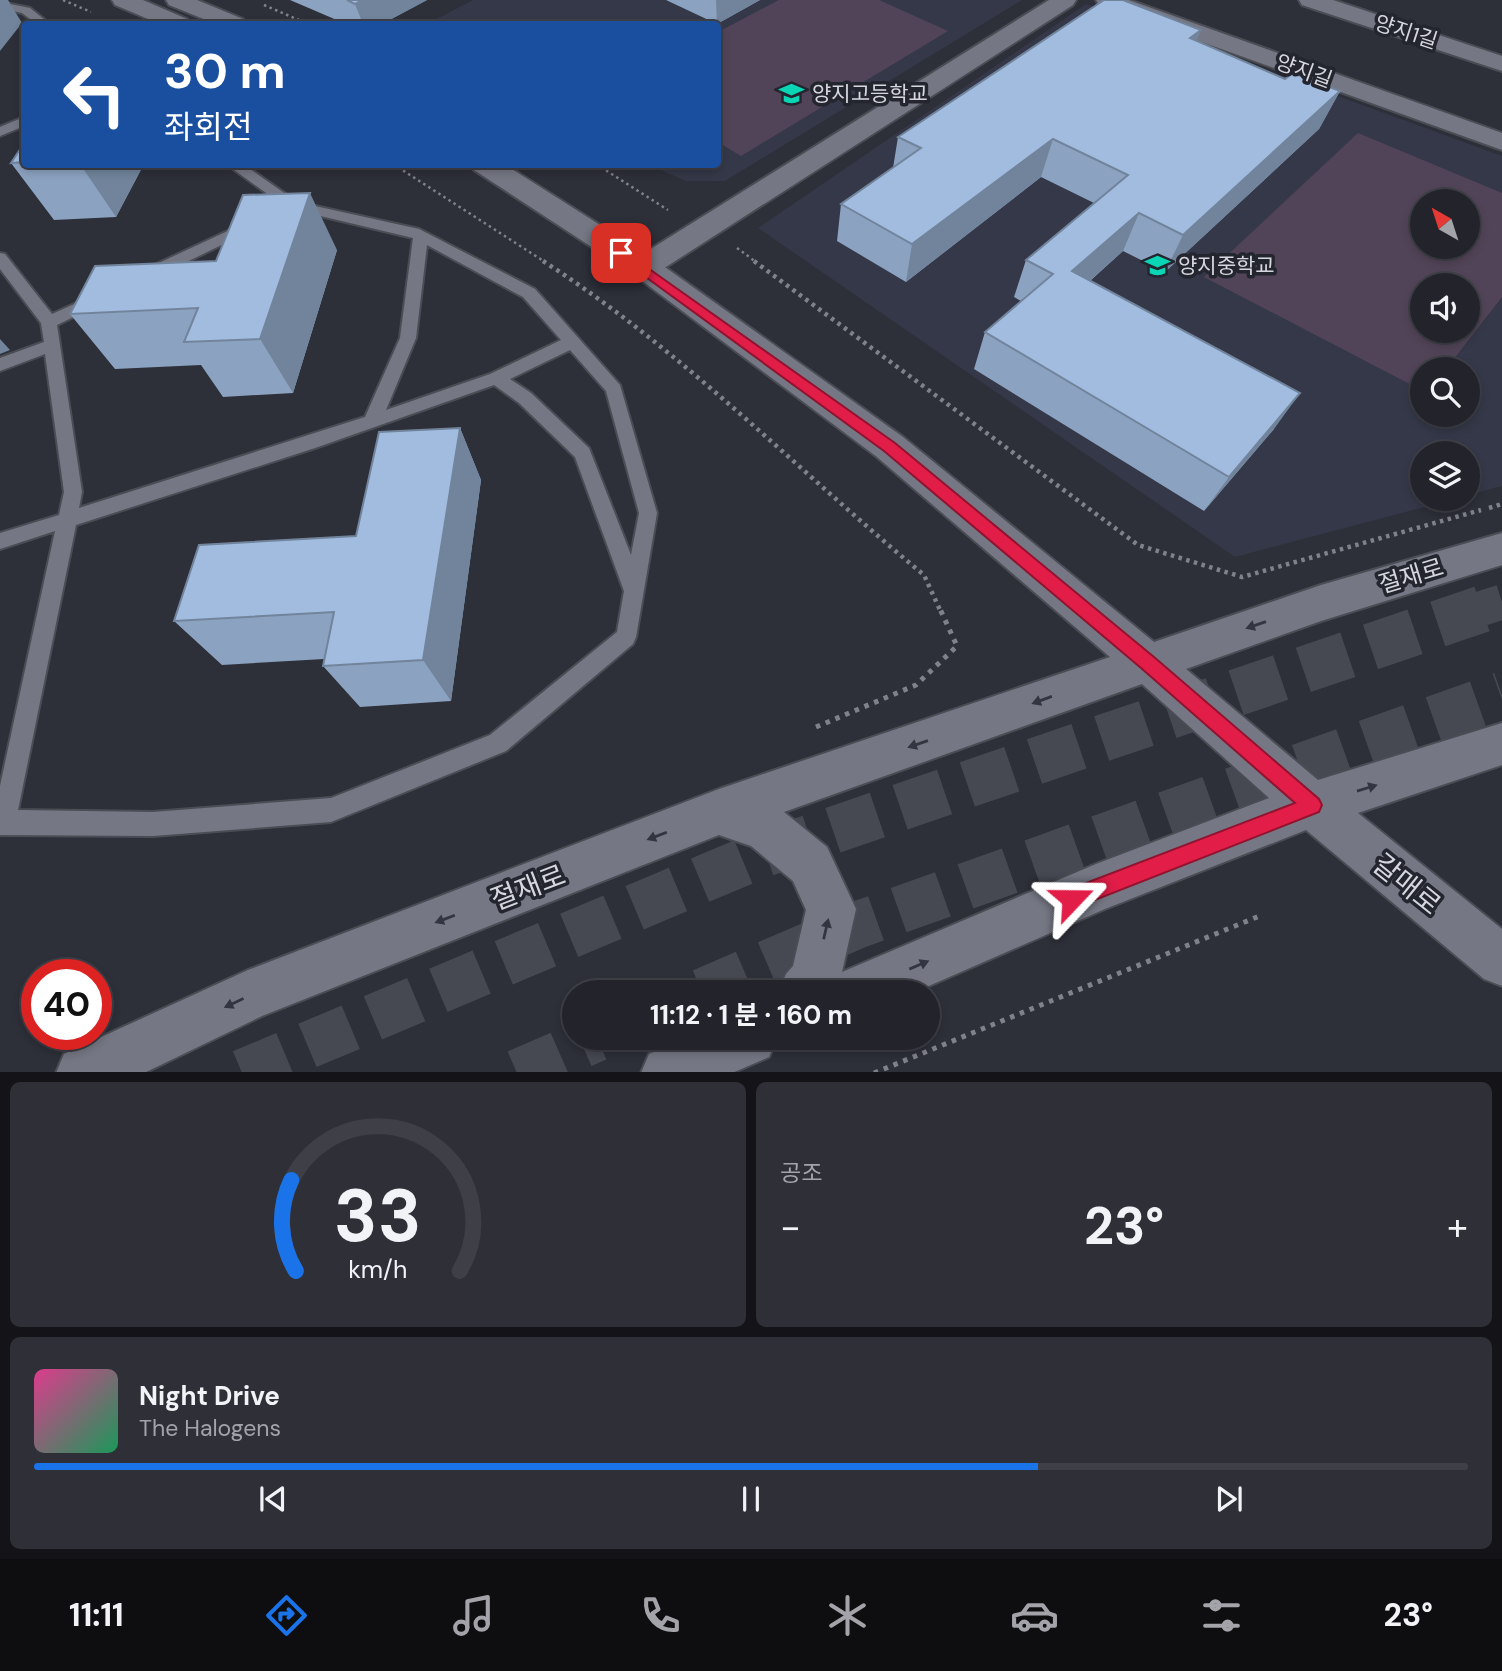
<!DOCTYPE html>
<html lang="ko">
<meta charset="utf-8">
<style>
:root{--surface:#22232b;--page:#2e2f37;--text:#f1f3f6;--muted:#a2a4a9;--line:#3f4047;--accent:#1a73e8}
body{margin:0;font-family:"DM Sans","Noto Sans KR",sans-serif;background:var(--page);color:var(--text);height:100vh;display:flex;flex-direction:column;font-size:26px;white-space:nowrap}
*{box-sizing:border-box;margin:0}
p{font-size:23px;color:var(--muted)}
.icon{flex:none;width:38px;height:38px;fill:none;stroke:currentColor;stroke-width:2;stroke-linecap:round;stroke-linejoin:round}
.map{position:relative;height:1072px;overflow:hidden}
.details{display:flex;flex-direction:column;gap:10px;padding:10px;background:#131318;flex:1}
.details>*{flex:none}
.banner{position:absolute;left:21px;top:21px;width:700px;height:147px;border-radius:7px;box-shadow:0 4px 10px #0003,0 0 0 2px var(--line);background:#1a4fa0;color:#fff;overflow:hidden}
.needle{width:46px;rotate:321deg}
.fabs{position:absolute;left:1410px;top:189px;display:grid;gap:14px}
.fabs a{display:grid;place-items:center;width:70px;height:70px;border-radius:50%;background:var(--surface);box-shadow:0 4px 10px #0003,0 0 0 2px var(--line);font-size:35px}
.speed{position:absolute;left:21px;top:959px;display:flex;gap:14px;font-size:35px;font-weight:700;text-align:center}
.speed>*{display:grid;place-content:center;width:91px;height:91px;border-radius:50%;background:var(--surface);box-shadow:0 4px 10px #0003,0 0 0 2px var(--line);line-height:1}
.speed .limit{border:10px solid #d22;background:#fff;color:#111}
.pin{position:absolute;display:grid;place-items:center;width:60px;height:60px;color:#fff;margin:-30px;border-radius:14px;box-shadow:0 4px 10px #0006}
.me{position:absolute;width:77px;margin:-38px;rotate:67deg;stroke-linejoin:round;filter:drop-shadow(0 0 5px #0008)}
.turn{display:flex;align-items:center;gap:24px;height:147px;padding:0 28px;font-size:32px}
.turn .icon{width:91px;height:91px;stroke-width:2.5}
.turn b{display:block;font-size:49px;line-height:60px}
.big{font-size:52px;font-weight:700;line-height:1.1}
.details .widget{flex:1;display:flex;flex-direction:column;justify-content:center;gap:10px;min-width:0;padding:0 24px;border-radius:10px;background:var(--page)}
.details .dial{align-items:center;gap:0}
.dial svg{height:182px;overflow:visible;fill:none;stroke:var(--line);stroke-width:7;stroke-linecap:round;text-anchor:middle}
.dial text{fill:var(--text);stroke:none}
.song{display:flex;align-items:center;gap:21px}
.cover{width:84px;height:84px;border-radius:10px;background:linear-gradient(135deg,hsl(330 70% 55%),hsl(150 70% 35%))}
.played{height:7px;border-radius:4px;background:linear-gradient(90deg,var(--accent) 70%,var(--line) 70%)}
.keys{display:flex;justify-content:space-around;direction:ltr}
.heat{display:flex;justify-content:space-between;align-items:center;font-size:38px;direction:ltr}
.details .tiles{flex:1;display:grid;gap:10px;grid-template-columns:1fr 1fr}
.widget:last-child{grid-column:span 2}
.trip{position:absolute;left:562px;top:980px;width:378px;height:70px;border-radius:35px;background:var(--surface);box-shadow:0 4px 10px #0003,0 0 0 2px var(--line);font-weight:700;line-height:70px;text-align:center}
.tab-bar{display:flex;height:112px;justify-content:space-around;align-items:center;background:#0e0e11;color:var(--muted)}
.tab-bar .icon{width:49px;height:49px}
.tab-bar .selected{color:var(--accent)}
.tab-bar b{font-size:32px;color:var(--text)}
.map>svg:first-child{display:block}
.built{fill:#343848;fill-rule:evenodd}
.green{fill:#524458;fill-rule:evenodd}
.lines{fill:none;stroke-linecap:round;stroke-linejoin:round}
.tertiary-tunnel-far1{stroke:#464852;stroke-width:35;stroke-dasharray:35 18;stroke-linecap:butt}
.tertiary-tunnel{stroke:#464852;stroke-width:47;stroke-dasharray:47 24;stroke-linecap:butt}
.service-casing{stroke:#4b4d55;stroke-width:4}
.minor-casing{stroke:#4b4d55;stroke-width:4}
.tertiary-casing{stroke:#4b4d55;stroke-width:4}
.path-far2{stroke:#80828a;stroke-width:2.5;stroke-dasharray:2.5 3.5;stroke-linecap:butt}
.path-far1{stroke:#80828a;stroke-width:4.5;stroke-dasharray:3.5 4.5;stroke-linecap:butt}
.path{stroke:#80828a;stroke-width:5;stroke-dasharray:4.5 6;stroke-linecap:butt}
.service{fill:#757884;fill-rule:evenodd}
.minor{fill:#757884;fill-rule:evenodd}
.tertiary{fill:#757884;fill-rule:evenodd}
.wall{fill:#8ba2c0}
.shaded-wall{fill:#71849c}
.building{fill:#a2bcdf;stroke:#71849c;stroke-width:2}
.oneway{fill:#333640}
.route{fill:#e11d48;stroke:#92132f;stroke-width:2}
.labels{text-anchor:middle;stroke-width:7;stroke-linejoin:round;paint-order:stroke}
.far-street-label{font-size:21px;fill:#d6d7de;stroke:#23252f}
.far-poi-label{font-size:21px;fill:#d6d7de;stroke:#23252f;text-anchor:start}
.street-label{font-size:24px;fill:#d6d7de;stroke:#23252f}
.near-street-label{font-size:28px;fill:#d6d7de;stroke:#23252f}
</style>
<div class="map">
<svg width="1502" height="1073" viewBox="0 0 1502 1073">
<rect width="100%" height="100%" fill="#2d2f39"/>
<path class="built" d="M473,0h549l-297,181h-39l-36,-16 68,-1v-140h-291z
M1086,4l416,152v330l-34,9v-42h-45v46h32l-220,58 -477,-329zM1423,201h45v46h-45zM1423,285h45v46h-45zM1423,369h45v46h-45z"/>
<path class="green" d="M779,0h100l69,31 -207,125 -23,-14v-110z
M1358,133l144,60v104l-56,72h-23v22l-219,-114zM1423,201h45v46h-45zM1423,285h45v46h-45z"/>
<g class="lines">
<path class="tertiary-tunnel-far1" d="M1477,610l25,-8"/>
<path class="tertiary-tunnel" d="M702,992l158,-68 642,-229
M242,1073l518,-218 722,-246
M517,1073l80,-35"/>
<defs>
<path id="service" d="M0,2l30,6 20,16h-13l-15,-11 -22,-5z
M24,117v9l-24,10v-9z
M226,164h17l54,38 122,27 116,60 85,96 37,128 -21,124 -3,7 -127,107 -175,71 -178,14 -153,-1v-49l55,-255 -55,18v-16l59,-18 5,-23 -19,-138 -45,17v-13l44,-16 -3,-19 -41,-54v-16l5,1 47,60 40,-18 8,5 -2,4 -41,20 25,167 -3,16 286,-91 35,-79 13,-100 -126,-30zM427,245l96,52 38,43 -71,34 -104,36 30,-72zM570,350l36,41 33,122 -8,42 -42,-107 -58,-55 -21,-14zM494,385l25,18 56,54 49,134 -7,41 -127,103 -159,63 -178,14 -135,-2 58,-285 239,-77z
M247,222l7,5 -2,3 -96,47 -5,1 -8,-5 3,-4z"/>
<path id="minor" d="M1049,0h27l-3,5 -418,269 -11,3 -11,-3 -4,-7 4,-7z
M1096,0h33l373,133v17l-403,-145z
M1299,0h34l169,56v15l-200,-66z"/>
<path id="tertiary" d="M112,0h31l44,19 4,5h-31l-45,-19z
M166,0h31l46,19 4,5h-31l-47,-19z
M470,164h34l151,96 248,177 251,205 167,-57 181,-52v32l-181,56 -135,48 132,111 184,-57v42l-144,48 144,116v57l-18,-7 -178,-149 -201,79 -190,83h-137l8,-18 7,-8 13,-56 -13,-29 -42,-35 -32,-11 -457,181 -118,57h-88l8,-19 184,-84 471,-181 391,-132 -233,-200 -244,-183 -159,-104zM1142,684l127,114 -173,66 -254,108 14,-63 -29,-62 -43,-35z
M687,1038h90l-8,19 -37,16h-91l8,-19z"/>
</defs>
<use href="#service" class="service-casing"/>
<use href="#minor" class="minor-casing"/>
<use href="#tertiary" class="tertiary-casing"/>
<path class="path-far2" d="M63,0l28,12
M264,5l44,19
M393,164l152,98
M596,164l72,46
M737,248l19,14"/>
<path class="path-far1" d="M543,261c139,89 254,209 381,314l16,35
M754,261l384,284 104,32 239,-67
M1489,508l13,-4"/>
<path class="path" d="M816,727l100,-42 41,-39 -17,-37
M874,1073l388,-158"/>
<use href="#service" class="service"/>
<use href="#minor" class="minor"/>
<use href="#tertiary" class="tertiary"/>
</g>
<path class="wall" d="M290,0h137l-45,24h-36z
M666,0h94l-43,24z
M1197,41l88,38 55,12 -21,38 -154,143 -42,-21 -33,30 184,148 -70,82 -230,-142 11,-37 36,-31 -7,-4 12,-37 68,-57 -53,-26 -135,105 -69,-41 4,-37 52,-36 5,-31z
M24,143v21h120l-28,53 -62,3 -43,-57z
M337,250l-44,143 -70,4 -22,-32 -86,4 -45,-55 146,-53z
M460,428l21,52 -30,221 -91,6 -37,-41 1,-7 -102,6 -48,-44 182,-85z"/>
<path class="shaded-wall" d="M0,0h8l14,23 -22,28z
M362,0h65l-45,24h-19l-8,-20z
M716,0h44l-43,24z
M1201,30l-15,38 4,-30z
M1340,91l-21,38 -154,143 18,-37z
M1053,139l-12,38 -135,105 6,-38z
M80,164h64l-28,53z
M310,193l27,57 -44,143 -33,-54z
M1139,213l-16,38 -65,58 14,-38z
M0,339l10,11 -10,4z
M1300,393l-26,36 -70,82 25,-34z
M460,428l21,52 -30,221 -28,-41z"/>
<path class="building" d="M347,0h15l-7,4z
M1104,0h19l78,30 -11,8 95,41 8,-6 47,18 -157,144 -44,-22 -67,58 228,122 -71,84 -244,-145 68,-58 -27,-14 102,-85 -75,-36 -141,105 -71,-40 80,-56 -23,-11z
M24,143v19l-13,1z
M310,193l-50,146 -76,3 14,-34 -128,6 25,-48 121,-5 27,-66z
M460,428l-37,232 -100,6 11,-54 -160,9 25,-76 157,-9 23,-104z"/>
<defs><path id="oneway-solid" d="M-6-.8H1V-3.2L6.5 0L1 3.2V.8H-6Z" transform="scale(1.75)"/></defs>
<g class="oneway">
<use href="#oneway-solid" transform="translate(1256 625) rotate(161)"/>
<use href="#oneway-solid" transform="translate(1042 700) rotate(160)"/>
<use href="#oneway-solid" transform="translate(918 744) rotate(161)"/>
<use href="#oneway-solid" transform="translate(1367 788) rotate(-17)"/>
<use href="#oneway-solid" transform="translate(657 836) rotate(159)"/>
<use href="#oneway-solid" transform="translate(445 919) rotate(159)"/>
<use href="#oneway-solid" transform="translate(826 929) rotate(-77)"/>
<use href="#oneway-solid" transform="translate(919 965) rotate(-23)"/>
<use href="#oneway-solid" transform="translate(234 1003) rotate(155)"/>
</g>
<path class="route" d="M621,249l274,194 259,214 165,142 3,6 -3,7 -247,97 -7,-3 -3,-7 3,-8 230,-88 -154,-135 -257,-217 -267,-195 -2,-3z"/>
<defs>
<symbol id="school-bare" viewBox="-9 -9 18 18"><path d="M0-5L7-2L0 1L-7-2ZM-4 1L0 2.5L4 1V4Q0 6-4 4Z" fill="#0ad5b5" stroke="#23252f" stroke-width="2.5" paint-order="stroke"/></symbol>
</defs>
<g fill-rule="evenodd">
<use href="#school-bare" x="774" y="76" width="35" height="35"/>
<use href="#school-bare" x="1140" y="248" width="35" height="35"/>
</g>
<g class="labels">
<g class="far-street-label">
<text transform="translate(1406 32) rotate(18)" y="7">양지1길</text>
<text transform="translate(1304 71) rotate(20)" y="7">양지길</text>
</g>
<g class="far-poi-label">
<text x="812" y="101">양지고등학교</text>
<text x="1178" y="273">양지중학교</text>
</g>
<g class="street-label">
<text transform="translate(1411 576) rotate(-17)" y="8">절재로</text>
</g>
<g class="near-street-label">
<text transform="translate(1407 884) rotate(39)" y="10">갈매로</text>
<text transform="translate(528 887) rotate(-21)" y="10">절재로</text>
</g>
</g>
</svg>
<div class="fabs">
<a><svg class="needle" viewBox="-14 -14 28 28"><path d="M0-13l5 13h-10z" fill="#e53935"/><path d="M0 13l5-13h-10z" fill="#a2a4a9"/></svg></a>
<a><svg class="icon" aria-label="sound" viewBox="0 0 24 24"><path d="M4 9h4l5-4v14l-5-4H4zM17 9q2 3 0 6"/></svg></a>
<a><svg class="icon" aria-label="search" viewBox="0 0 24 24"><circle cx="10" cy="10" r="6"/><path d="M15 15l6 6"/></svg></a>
<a><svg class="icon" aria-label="layers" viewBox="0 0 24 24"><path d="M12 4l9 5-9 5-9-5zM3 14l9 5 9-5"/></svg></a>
</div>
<div class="speed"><div class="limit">40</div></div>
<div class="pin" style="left:621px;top:253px;background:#d93025"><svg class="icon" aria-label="arrive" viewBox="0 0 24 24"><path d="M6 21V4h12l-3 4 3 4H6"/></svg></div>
<svg class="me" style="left:1072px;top:899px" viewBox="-20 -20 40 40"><path d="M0-17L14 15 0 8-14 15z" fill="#e11d48" stroke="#fff" stroke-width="4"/></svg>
<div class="trip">11:12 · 1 분 · 160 m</div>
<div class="banner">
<div class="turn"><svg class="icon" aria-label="left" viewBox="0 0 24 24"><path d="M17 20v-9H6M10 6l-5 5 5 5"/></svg><div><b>30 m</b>좌회전</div></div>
</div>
</div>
<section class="details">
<div class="tiles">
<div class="widget dial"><svg viewBox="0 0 100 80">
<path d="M14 69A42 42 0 1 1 86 69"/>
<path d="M14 69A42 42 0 0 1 12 29" stroke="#1a73e8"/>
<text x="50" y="56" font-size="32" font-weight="700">33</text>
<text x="50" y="72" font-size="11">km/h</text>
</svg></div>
<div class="widget"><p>공조</p>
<div class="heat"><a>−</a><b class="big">23°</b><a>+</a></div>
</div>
<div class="widget">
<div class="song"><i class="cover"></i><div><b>Night Drive</b><p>The Halogens</p></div></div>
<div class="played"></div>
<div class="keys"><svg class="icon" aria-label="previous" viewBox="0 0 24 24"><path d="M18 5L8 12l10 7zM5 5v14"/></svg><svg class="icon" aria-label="pause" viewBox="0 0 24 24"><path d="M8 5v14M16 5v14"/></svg><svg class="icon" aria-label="next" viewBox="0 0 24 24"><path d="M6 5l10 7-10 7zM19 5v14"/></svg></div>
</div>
</div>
</section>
<nav class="tab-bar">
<b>11:11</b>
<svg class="icon selected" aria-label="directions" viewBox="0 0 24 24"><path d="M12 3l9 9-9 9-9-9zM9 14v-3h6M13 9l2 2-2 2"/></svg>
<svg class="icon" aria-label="music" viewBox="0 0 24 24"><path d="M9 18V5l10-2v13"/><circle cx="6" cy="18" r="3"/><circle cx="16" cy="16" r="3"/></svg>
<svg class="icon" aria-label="phone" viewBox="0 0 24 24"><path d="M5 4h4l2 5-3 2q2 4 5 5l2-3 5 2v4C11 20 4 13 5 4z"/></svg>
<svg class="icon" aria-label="climate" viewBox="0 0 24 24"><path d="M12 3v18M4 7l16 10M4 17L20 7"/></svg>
<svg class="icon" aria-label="car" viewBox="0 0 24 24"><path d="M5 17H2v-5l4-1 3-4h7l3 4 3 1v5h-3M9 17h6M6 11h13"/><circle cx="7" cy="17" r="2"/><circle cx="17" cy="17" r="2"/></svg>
<svg class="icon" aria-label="filters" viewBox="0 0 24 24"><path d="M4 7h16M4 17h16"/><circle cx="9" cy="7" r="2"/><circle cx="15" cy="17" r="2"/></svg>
<b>23°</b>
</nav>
